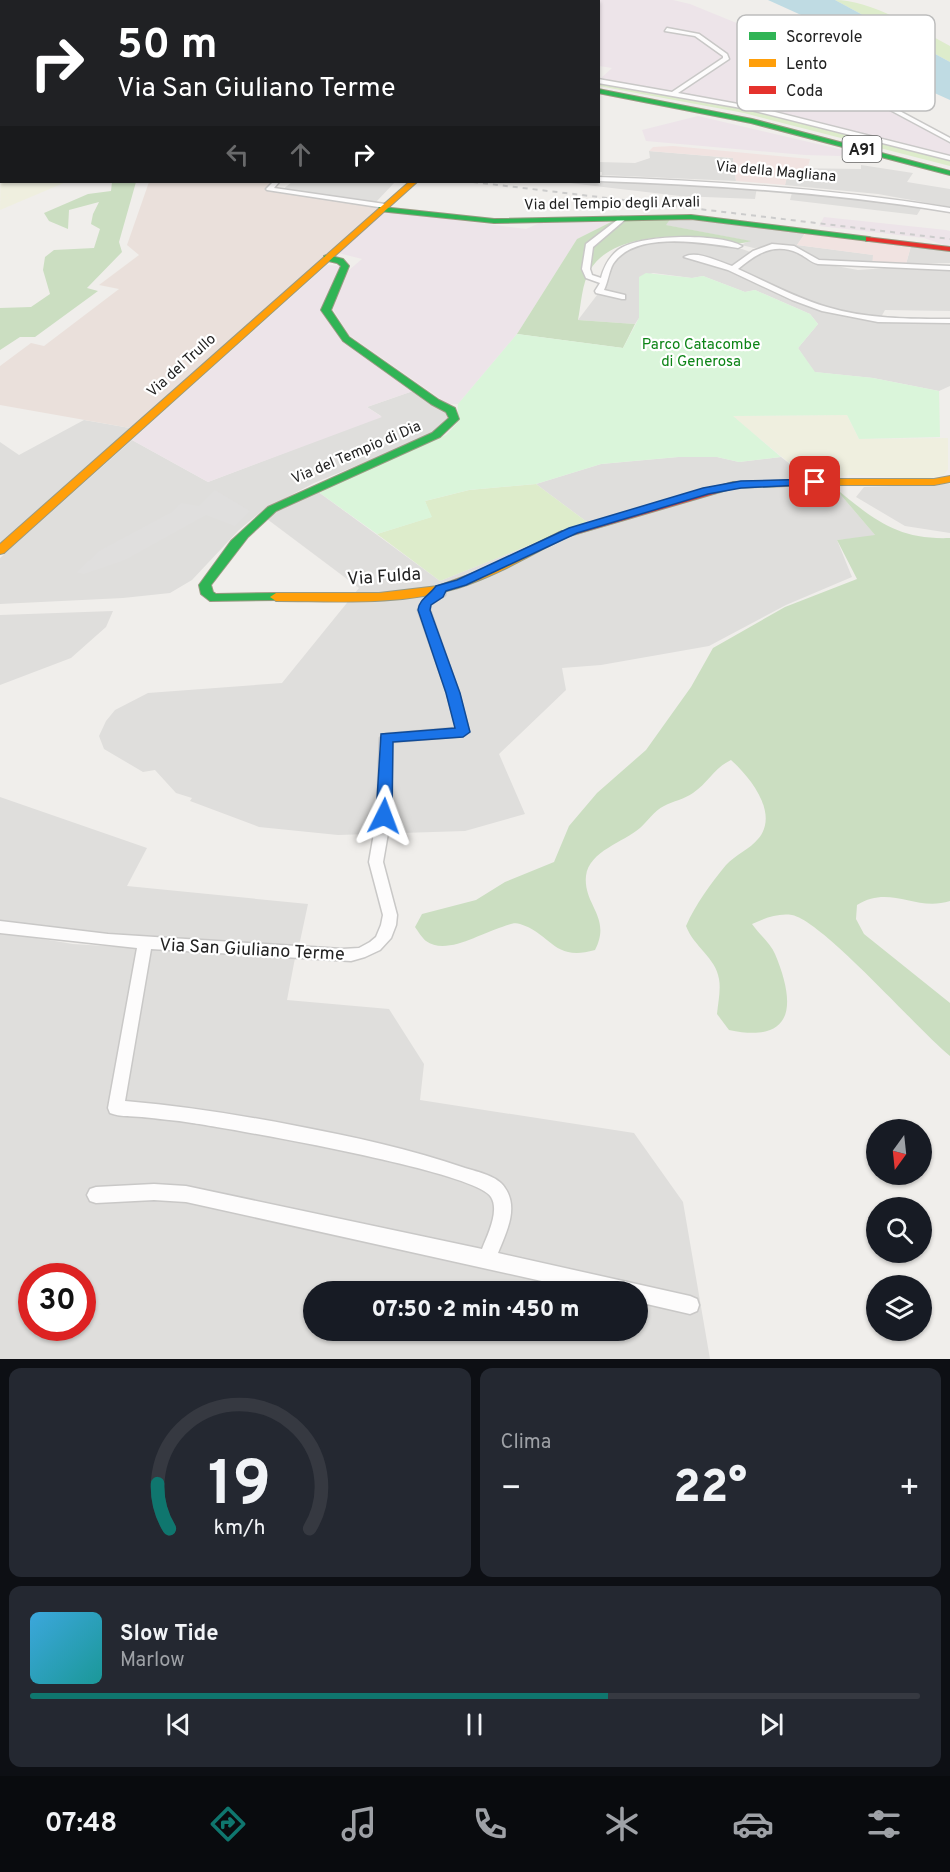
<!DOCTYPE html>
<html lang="it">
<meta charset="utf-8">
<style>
:root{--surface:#171b24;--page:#242831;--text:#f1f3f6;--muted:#9ea1a6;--line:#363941;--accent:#0f766e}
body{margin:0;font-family:Overpass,sans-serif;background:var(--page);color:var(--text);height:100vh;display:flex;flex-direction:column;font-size:22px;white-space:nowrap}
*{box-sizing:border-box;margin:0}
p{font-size:20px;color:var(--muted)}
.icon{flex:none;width:33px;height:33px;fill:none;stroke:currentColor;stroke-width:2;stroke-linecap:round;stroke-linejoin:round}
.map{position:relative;height:1359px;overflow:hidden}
.sheet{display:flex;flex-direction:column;gap:9px;padding:9px;background:#0d0f14;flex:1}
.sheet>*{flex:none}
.banner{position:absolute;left:0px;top:0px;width:600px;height:183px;box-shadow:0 2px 4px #0004;background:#202124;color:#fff;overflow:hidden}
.needle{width:39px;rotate:195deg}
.controls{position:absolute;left:866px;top:1119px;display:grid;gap:12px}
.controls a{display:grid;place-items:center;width:66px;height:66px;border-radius:50%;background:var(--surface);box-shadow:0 2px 4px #0004;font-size:30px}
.speed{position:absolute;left:18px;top:1263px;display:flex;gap:12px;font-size:30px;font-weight:700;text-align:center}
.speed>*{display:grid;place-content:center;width:78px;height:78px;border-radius:50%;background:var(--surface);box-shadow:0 2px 4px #0004;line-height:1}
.speed .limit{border:9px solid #d22;background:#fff;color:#111}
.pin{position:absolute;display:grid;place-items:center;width:51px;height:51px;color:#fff;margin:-26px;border-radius:12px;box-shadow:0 3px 9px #0006}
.me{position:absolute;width:66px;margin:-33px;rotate:3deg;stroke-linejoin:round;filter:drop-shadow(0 0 4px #0008)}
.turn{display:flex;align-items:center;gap:21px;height:126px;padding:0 18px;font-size:27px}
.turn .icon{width:78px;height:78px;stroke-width:2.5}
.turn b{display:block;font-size:42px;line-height:51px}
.lanes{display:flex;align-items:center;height:57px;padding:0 18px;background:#0003;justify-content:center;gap:30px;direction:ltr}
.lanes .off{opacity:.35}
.big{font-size:45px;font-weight:800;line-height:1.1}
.sheet .card{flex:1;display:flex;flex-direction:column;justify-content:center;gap:9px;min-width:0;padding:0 21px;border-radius:12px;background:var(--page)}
.sheet .dial{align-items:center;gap:0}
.dial svg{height:156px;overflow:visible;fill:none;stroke:var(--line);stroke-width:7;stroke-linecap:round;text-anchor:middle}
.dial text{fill:var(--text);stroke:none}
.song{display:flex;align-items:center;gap:18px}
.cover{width:72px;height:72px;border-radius:9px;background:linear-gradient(135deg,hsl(200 70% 55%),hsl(180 70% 35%))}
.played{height:6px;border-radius:3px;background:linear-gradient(90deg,var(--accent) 65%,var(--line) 65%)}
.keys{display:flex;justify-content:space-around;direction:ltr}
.heat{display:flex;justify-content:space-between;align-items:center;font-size:33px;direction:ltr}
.sheet .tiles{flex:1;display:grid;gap:9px;grid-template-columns:1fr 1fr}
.card:last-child{grid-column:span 2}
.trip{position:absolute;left:303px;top:1281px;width:345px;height:60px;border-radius:30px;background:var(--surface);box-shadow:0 2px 4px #0004;font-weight:800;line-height:60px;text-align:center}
.dock{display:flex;height:96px;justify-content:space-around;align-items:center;background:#090b0e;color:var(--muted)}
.dock .icon{width:42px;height:42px}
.dock .selected{color:var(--accent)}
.dock b{font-size:27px;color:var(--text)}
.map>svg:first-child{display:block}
.residential{fill:#dfdedc;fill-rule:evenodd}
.commercial{fill:#f1e3e1}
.industrial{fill:#ede4e9}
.military{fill:#eae0db}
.farmland{fill:#efefdf}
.grass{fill:#ddeccb}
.forest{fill:#cbdec1}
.park{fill:#daf5da}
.parking{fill:#e0dfde}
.water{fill:#bfdbe3}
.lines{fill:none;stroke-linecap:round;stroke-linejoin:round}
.street-casing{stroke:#c9c8c7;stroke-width:3}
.fast-casing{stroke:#999a82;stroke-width:2}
.slow-casing{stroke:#999a82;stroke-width:2}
.jam-casing{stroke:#999a82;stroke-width:2}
.street{fill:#fdfcfc;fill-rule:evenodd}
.fast{fill:#30b455;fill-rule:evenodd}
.slow{fill:#ff9f0a;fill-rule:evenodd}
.jam{fill:#e5322d;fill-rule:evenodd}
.rail{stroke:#ccc;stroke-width:2;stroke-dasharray:5 5;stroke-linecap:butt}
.route{fill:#1a73e8;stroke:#114b97;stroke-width:1.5}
.labels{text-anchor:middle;stroke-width:4.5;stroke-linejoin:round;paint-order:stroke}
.far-street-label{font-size:15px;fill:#222;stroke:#fff}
.far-park-label{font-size:15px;fill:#0c8416;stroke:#fff}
.shield{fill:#fff;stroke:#646464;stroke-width:1.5}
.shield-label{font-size:16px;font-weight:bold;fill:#222}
.street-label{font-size:18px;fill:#222;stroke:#fff}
.key{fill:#fff;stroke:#bdbdbd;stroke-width:1.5}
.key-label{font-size:16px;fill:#222}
</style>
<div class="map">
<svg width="950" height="1359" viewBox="0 0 950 1359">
<rect width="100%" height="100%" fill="#f0eeeb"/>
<path class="residential" d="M649,151l84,7 3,23 -134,-6v-3h-3v-10l36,1 15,-5z
M861,165l52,8 -6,9 43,7v18l-72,-13 -93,-9 4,-17 72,1z
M599,181l158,6 -2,12 -75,-3 -119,-14z
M292,182h103l-19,20 -94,-12z
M793,189l129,18 -5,8 -127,-15z
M671,218l135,14 -9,13 77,10 -2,10 -48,-4 -8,-2 -17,-10 -24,-3 -21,2 -13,-3 8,-4 -84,-16z
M679,240l63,9 14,5 16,-5 20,2 22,11 44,8 43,-3 49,4v40l-65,-1 -5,9 70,4v63l-11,5 -66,-13 -59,-6 -16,-24 20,-24 -8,-10 -55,-24 -10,2 -42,-16 -11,2 -39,-5 -13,4 -1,41 -4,6 -57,-4 32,-42 2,-14 21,-17z
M911,246l39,5v12l-44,1z
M413,391l36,23 -1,6 -14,14 -120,49 -51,27 -24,20 -47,50 -22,13 -47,5 -123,6v-46l132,-118 76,42 173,-66 -14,-9z
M84,420l46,8 -130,116v-102l19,13z
M678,457h39l22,5 42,-5 28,22 25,8 42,49 -39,4 15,37 -66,28 -77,41 -108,19 -39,3 4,22 -67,64 26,60 -60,17 -127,4 -79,-8 -69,-26 2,-3 -16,-5 -21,-23 -12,2 -39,-23 -5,-13 7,-15 9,-11 33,-17 134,-10 77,-95 -92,-69 9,-7 41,-21 123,90 147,-59 -51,-38 65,-20z
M950,484v49l-45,-7 -49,-29 8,-10z
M113,611l-7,16 -35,31 -71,27v-70z
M0,797l147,51 -20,38 181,18 -9,42 -221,-15 -78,-10z
M0,932l73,12 222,14 -8,42 102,9 35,55 -4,36 214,33 49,69 27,157h-710zM32,1276h50v52h-50zM314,1292h324v38h-324z"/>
<path class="commercial" d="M673,146l137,13 -3,11 -18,-2 -4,17 -49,-4 -3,-23 -84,-7 4,-4z
M806,232l105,14 -5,18 -34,1 1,-10 -76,-10z"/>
<path class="industrial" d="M549,0h124l17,4 49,20 53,34 -7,2 41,24 -78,21 -149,-25 13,-12 -13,-2 -1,-64z
M841,85l109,58v14l-195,-50z
M698,116l145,34v3l-3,3 -35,-1 -159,-14 -4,-11z
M385,211l141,18 16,-7 73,-2 -38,19 -60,95 -59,70h-10l-99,-69 -16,-26 9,-33 20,-17 -24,-6z
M824,217l122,13 4,1v16l-26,-9 -105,-12z
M327,265l14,1 -18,45 17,26 73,54 -46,16 15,10 -174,65 -76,-42z"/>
<path class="military" d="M149,182h124l-9,7 118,17 -252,222 -130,-23v-39l31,-23 13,3 75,-57 -20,-4 40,-30 -12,-10z"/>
<path class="farmland" d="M1,159l1,23h64l-66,28z
M847,415l12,24 89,-1v31l-4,6 -19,4 -72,-4 -44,4 -77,-63z"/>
<path class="grass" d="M835,0c35,0 84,29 115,46v16z
M599,83l149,27 202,51v5l-206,-53 -145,-27z
M536,484l51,38 -147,59 -63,-47 54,-17 -6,-16 44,-11z"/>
<path class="forest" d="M112,182h24l-17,60 3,10 -35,36 11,3 -63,46h-15l-20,13v-42l31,-1 19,-13 -7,-24 2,-13 9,-7 40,-2 6,-19 -9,-5 2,-10 6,-12 -30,8 -1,19 -19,-8 -5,-8 44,-19 23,-3z
M671,218l-5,7 85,16c-16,6 -33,-1 -50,-3 -35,-3 -91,-2 -111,32 -8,13 -9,35 -12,50l57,4 -12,24 -106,-14 60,-95 38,-19z
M834,487c39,32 63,53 116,51v363c-35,11 -60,-17 -93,4l-1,14 8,15 86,69v53c-32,-26 -127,-135 -158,-141 -14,-2 -27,3 -40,9 7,10 19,20 23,30 21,50 20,90 -46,76l-12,-16c1,-11 4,-24 2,-35 -3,-21 -25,-32 -33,-53 9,-21 25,-43 40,-61 9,-10 24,-16 32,-26 22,-25 -8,-62 -27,-79 -17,8 -23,23 -38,33 -8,6 -20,8 -29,13 -10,5 -16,15 -24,22 -16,14 -51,23 -54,48 -3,29 26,41 9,74 -42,12 -43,-16 -75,-26 -6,-2 -12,1 -18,3 -21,6 -56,29 -76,14 -4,-3 -8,-10 -11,-14l7,-13 54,-14 29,-18 49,-20 15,-36 28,-33 49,-43 45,-63 22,-39 72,-41 72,-28 -20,-39 38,-5z"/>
<path class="park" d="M646,273l46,5 11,-2 42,16 10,-2 55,24 8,10 -20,24 17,24 58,6 66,13 1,46 -81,2 -12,-24 -114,1 48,41 -42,5 -22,-5h-39l-77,7 -65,20 -67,6 -44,11 7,16 -55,17 -60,-43 129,-56 11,-12 1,-19 59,-70 106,14 16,-30v-41z"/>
<path class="parking" d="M215,490l35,21 -15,15 -29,-11 -81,45 -41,14 -8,-2 23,-21 71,-38 11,-10 18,3z"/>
<path class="water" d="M768,0h67l115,62v38l-51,-23 -78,-53z"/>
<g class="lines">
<defs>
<path id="street" d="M745,23l78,47 127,68v4l-131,-70 -76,-47z
M667,28l32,6 28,20 2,5 -51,34 71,13 78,-21 -8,-5 2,-3 14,8 -80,22 195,49v4l-203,-51 -149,-26v-4l74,13 51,-34v-2l-28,-20 -30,-5z
M0,55h2v4h-2z
M0,95h2v4h-2z
M0,126l2,1v4l-2,-1z
M598,177c119,4 235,12 352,31v4c-117,-19 -233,-27 -352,-31z
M273,182h6l-5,6 111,16 3,2 -3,2 -118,-18 -1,-1z
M621,217l6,1 -34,29 -3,22 2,6 9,3c3,-11 7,-20 17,-28 21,-16 101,-17 124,-4l-4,2c-33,-5 -103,-18 -125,16 -4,7 -5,18 -9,26l21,5v4h-3l-26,-6 -1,-2 5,-8 -14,-5 -4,-9 4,-25z
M772,244l22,2 25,14 131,6v4l-132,-6c-8,-2 -13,-8 -20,-11 -24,-11 -42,1 -60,16 29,13 58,29 89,38 39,12 82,12 123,12v4l-72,-1 -56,-11 -30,-11 -64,-30 -44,-13c13,-7 35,5 48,9l21,-15z
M440,586l6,3 -1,6 -15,10v5l29,83 10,39 -6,4 -71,6 -1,74 -8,46 14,53 -1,10 -5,13 -11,12 -15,7 -14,4 -200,-12 -26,152c58,5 115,14 172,25 57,11 113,23 168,42 13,4 33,8 40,20 14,20 1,45 -7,65l192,43 7,3 2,6 -2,6 -7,3 -52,-12v-10h-47l-405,-90 -32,-2 -58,3 -6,-2 -3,-6 3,-6 6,-2 58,-3 32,2 296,63c5,-13 18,-38 9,-52 -15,-26 -259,-68 -299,-74 -17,-3 -34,-4 -50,-6 -11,-1 -22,0 -32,-4l-2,-5 29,-160 -137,-15v-12l108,13 234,15 17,-1 11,-6 6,-5 5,-12 2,-10 -14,-53 8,-46 3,-78 6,-4 70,-6 -9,-35 -29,-83c3,-12 13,-12 18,-23z"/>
<path id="fast" d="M0,68h2v4h-2z
M598,89l154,30 198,52v4l-199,-52 -153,-30z
M0,105h2v4h-2z
M382,207l112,12 197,-4 178,22 4,2 -4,2 -178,-22 -197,4 -115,-12v-4z
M327,255l16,4 6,7 -18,44 18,27 90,63 16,8 4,11 -19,18 -164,74 -28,26 -37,48 2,7 3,2 60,-1 6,4 -2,3 -70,1 -9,-7 -2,-9 32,-44 37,-34 164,-74 17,-15 -3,-6 -15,-8 -88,-63 -22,-31 20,-44 -4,-3 -13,-3v-4z"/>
<path id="slow" d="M409,182h8l-413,371 -4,1v-10z
M950,476v6l-16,3h-101l-6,-3 6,-3h101z
M562,531l4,2 2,2 -2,2c-35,18 -70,39 -108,51 -59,18 -121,13 -182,13l-6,-4 6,-4h103l59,-7 44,-16z"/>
<path id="jam" d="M866,237l84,10v4l-81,-10h-3z
M833,479l4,1v4l-103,4 -168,49 -4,2 -6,-4 2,-2 175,-51z"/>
</defs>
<use href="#street" class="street-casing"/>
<use href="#fast" class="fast-casing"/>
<use href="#slow" class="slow-casing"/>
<use href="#jam" class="jam-casing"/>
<use href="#street" class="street"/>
<use href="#fast" class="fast"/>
<use href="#slow" class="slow"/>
<use href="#jam" class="jam"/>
<path class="rail" d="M473,182l477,57"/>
</g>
<path class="route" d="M815,479l5,3 -1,2 -78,4 -33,6 -131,39 -111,52 -20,6 -3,6 -12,8 -1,5 30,83 10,39 -7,5 -70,5 -1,74 -3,4h-10l-3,-4 5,-82 74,-6 -9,-35 -28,-83c1,-11 12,-15 18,-24l21,-6 112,-52 134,-40 38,-7z"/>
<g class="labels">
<g class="far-street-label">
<text transform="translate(776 171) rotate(5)" y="5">Via della Magliana</text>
<text transform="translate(612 203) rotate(-1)" y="5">Via del Tempio degli Arvali</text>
<text transform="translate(181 365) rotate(-42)" y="5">Via del Trullo</text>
<text transform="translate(356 452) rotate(-23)" y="5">Via del Tempio di Dia</text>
</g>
<g class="far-park-label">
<text x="701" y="349">Parco Catacombe<tspan x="701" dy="17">di Generosa</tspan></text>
</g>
<rect class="shield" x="842.5" y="136" width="39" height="26" rx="4.5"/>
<g class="shield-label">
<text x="862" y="155">A91</text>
</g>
<g class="street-label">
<text transform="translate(384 576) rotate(-4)" y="6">Via Fulda</text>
<text transform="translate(252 949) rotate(3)" y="6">Via San Giuliano Terme</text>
</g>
</g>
<rect x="737" y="15" width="198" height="96" rx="9" class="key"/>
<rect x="749" y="32" width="27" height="8" fill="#30b455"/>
<rect x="749" y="59" width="27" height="8" fill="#ff9f0a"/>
<rect x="749" y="86" width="27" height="8" fill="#e5322d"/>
<g class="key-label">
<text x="786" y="42">Scorrevole</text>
<text x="786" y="69">Lento</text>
<text x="786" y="96">Coda</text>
</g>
</svg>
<div class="controls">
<a><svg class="needle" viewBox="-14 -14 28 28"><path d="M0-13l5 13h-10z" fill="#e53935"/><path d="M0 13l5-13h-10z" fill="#9ea1a6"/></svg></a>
<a><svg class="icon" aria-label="search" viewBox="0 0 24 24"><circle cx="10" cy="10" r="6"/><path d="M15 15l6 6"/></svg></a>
<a><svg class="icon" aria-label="layers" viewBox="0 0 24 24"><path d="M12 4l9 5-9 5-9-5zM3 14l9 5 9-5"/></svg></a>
</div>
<div class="speed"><div class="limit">30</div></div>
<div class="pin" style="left:815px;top:482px;background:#d93025"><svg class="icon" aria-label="arrive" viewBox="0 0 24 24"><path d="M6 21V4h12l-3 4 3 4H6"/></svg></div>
<svg class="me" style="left:384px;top:816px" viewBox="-20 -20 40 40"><path d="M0-17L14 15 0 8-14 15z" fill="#1a73e8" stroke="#fff" stroke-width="4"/></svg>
<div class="trip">07:50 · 2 min · 450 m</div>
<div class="banner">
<div class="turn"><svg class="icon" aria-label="right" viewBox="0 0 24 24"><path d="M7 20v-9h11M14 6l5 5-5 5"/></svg><div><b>50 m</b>Via San Giuliano Terme</div></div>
<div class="lanes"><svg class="icon off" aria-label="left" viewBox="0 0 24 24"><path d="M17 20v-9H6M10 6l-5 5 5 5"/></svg><svg class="icon off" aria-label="ahead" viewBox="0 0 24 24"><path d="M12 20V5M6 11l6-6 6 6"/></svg><svg class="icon" aria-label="right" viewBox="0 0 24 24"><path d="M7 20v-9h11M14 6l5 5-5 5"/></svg></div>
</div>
</div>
<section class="sheet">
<div class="tiles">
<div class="card dial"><svg viewBox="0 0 100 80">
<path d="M14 69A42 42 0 1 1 86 69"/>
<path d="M14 69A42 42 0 0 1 8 46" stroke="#0f766e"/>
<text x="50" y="56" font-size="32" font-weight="700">19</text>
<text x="50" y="72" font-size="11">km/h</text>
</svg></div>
<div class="card"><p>Clima</p>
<div class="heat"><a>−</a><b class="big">22°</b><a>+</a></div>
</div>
<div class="card">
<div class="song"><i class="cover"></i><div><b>Slow Tide</b><p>Marlow</p></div></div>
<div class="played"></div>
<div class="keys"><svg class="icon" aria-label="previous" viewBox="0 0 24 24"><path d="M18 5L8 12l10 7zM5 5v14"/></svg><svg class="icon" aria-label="pause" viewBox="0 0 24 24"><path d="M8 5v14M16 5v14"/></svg><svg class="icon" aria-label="next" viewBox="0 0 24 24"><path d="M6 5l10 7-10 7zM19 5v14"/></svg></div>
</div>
</div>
</section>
<nav class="dock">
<b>07:48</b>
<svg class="icon selected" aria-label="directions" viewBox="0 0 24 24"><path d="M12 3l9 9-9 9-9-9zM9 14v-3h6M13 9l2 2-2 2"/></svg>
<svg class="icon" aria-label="music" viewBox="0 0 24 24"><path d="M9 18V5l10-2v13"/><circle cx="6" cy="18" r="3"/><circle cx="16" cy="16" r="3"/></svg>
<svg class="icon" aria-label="phone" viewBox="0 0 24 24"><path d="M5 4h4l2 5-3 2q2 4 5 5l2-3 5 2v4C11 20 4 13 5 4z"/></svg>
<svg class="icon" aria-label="climate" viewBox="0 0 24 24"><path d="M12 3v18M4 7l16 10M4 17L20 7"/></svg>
<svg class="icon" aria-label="car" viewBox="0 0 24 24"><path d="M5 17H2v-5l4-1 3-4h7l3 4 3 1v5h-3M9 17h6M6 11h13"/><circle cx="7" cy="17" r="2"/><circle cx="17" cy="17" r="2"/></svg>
<svg class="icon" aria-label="filters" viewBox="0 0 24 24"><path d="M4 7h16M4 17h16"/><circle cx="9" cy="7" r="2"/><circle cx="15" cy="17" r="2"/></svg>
</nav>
